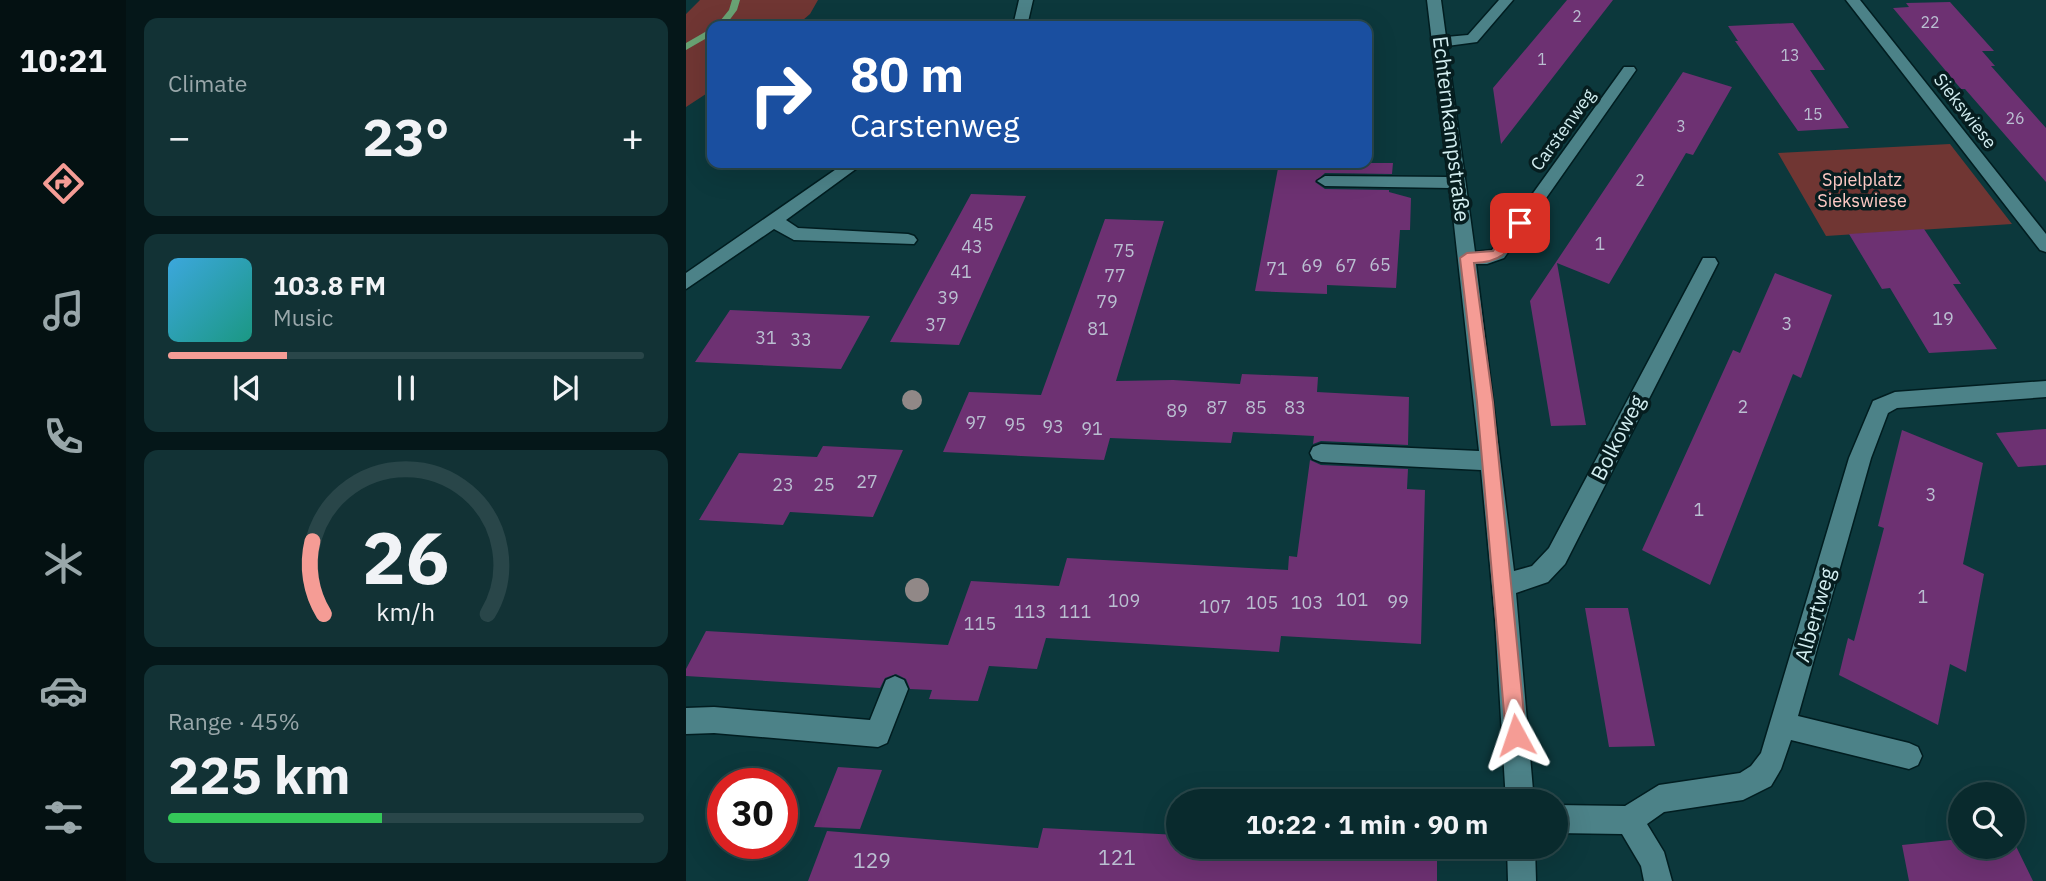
<!DOCTYPE html>
<meta charset="utf-8">
<style>
:root{--surface:#092a2d;--page:#123235;--text:#f1f3f6;--muted:#99a7aa;--line:#294649;--accent:#f59c95}
body{margin:0;font-family:"IBM Plex Sans",sans-serif;background:var(--page);color:var(--text);height:100vh;display:flex;flex-direction:column;font-size:26px;white-space:nowrap}
*{box-sizing:border-box;margin:0}
p{font-size:23px;color:var(--muted)}
.icon{flex:none;width:38px;height:38px;fill:none;stroke:currentColor;stroke-width:2;stroke-linecap:round;stroke-linejoin:round}
.map{position:relative;flex:1;overflow:hidden}
.details{display:flex;flex-direction:column;gap:18px;padding:18px;background:#051719;width:560px}
.details>*{flex:none}
.guide{position:absolute;left:21px;top:21px;width:665px;height:147px;border-radius:14px;box-shadow:0 7px 28px #0002,0 0 0 2px var(--line);background:#1a4fa0;color:#fff;overflow:hidden}
.controls{position:absolute;left:1262px;top:782px;display:grid;gap:14px}
.controls a{display:grid;place-items:center;width:77px;height:77px;border-radius:50%;background:var(--surface);box-shadow:0 7px 28px #0002,0 0 0 2px var(--line);font-size:35px}
.speed{position:absolute;left:21px;top:768px;display:flex;gap:14px;font-size:35px;font-weight:700;text-align:center}
.speed>*{display:grid;place-content:center;width:91px;height:91px;border-radius:50%;background:var(--surface);box-shadow:0 7px 28px #0002,0 0 0 2px var(--line);line-height:1}
.speed .limit{border:10px solid #d22;background:#fff;color:#111}
.pin{position:absolute;display:grid;place-items:center;width:60px;height:60px;color:#fff;margin:-30px;border-radius:14px;box-shadow:0 4px 10px #0006}
.me{position:absolute;width:77px;margin:-38px;rotate:355deg;stroke-linejoin:round;filter:drop-shadow(0 0 5px #0008)}
.turn{display:flex;align-items:center;gap:24px;height:147px;padding:0 28px;font-size:32px}
.turn .icon{width:91px;height:91px;stroke-width:2.5}
.turn b{display:block;font-size:49px;line-height:60px}
.big{font-size:52px;font-weight:700;line-height:1.1}
.details .tile{flex:1;display:flex;flex-direction:column;justify-content:center;gap:10px;min-width:0;padding:0 24px;border-radius:14px;background:var(--page)}
.details .dial{align-items:center;gap:0}
.dial svg{height:182px;overflow:visible;fill:none;stroke:var(--line);stroke-width:7;stroke-linecap:round;text-anchor:middle}
.dial text{fill:var(--text);stroke:none}
.song{display:flex;align-items:center;gap:21px}
.cover{width:84px;height:84px;border-radius:10px;background:linear-gradient(135deg,hsl(200 70% 55%),hsl(170 70% 35%))}
.played{height:7px;border-radius:4px;background:linear-gradient(90deg,var(--accent) 25%,var(--line) 25%)}
.keys{display:flex;justify-content:space-around;direction:ltr}
.heat{display:flex;justify-content:space-between;align-items:center;font-size:38px;direction:ltr}
.charge{height:10px;border-radius:5px;background:linear-gradient(90deg,#34c759 45%,var(--line) 0)}
.trip{position:absolute;left:480px;top:789px;width:402px;height:70px;border-radius:35px;background:var(--surface);box-shadow:0 7px 28px #0002,0 0 0 2px var(--line);font-weight:700;line-height:70px;text-align:center}
main{display:flex;flex:1;min-height:0}
.tabs{display:flex;flex-direction:column;width:126px;justify-content:space-around;align-items:center;background:#041112;color:var(--muted)}
.tabs .icon{width:49px;height:49px}
.tabs .active{color:var(--accent)}
.tabs b{font-size:32px;color:var(--text)}
.map>svg:first-child{display:block}
.green{fill:#703633}
.lines{fill:none;stroke-linecap:round;stroke-linejoin:round}
.stream{fill:#69a374;fill-rule:evenodd}
.building{fill:#6d3172}
.minor-casing{stroke:#011d20;stroke-width:3}
.minor{fill:#4c8288;fill-rule:evenodd}
.tree{fill:#918887}
.route{fill:#f59c95;stroke:#9f6561;stroke-width:2}
.labels{text-anchor:middle;stroke-width:7;stroke-linejoin:round;paint-order:stroke}
.far-number-label{font-size:16px;fill:#babfd1}
.far-street-label{font-size:18px;fill:#d3eef1;stroke:#061d1f}
.far-park-label{font-size:18px;fill:#fec9c4;stroke:#061d1f}
.number-label{font-size:18px;fill:#babfd1}
.street-label{font-size:21px;fill:#d3eef1;stroke:#061d1f}
.near-number-label{font-size:21px;fill:#babfd1}
</style>
<main>
<nav class="tabs">
<b>10:21</b>
<svg class="icon active" aria-label="directions" viewBox="0 0 24 24"><path d="M12 3l9 9-9 9-9-9zM9 14v-3h6M13 9l2 2-2 2"/></svg>
<svg class="icon" aria-label="music" viewBox="0 0 24 24"><path d="M9 18V5l10-2v13"/><circle cx="6" cy="18" r="3"/><circle cx="16" cy="16" r="3"/></svg>
<svg class="icon" aria-label="phone" viewBox="0 0 24 24"><path d="M5 4h4l2 5-3 2q2 4 5 5l2-3 5 2v4C11 20 4 13 5 4z"/></svg>
<svg class="icon" aria-label="climate" viewBox="0 0 24 24"><path d="M12 3v18M4 7l16 10M4 17L20 7"/></svg>
<svg class="icon" aria-label="car" viewBox="0 0 24 24"><path d="M5 17H2v-5l4-1 3-4h7l3 4 3 1v5h-3M9 17h6M6 11h13"/><circle cx="7" cy="17" r="2"/><circle cx="17" cy="17" r="2"/></svg>
<svg class="icon" aria-label="filters" viewBox="0 0 24 24"><path d="M4 7h16M4 17h16"/><circle cx="9" cy="7" r="2"/><circle cx="15" cy="17" r="2"/></svg>
</nav>
<section class="details">
<div class="tile"><p>Climate</p>
<div class="heat"><a>−</a><b class="big">23°</b><a>+</a></div>
</div>
<div class="tile">
<div class="song"><i class="cover"></i><div><b>103.8 FM</b><p>Music</p></div></div>
<div class="played"></div>
<div class="keys"><svg class="icon" aria-label="previous" viewBox="0 0 24 24"><path d="M18 5L8 12l10 7zM5 5v14"/></svg><svg class="icon" aria-label="pause" viewBox="0 0 24 24"><path d="M8 5v14M16 5v14"/></svg><svg class="icon" aria-label="next" viewBox="0 0 24 24"><path d="M6 5l10 7-10 7zM19 5v14"/></svg></div>
</div>
<div class="tile dial"><svg viewBox="0 0 100 80">
<path d="M14 69A42 42 0 1 1 86 69"/>
<path d="M14 69A42 42 0 0 1 9 37" stroke="#f59c95"/>
<text x="50" y="56" font-size="32" font-weight="700">26</text>
<text x="50" y="72" font-size="11">km/h</text>
</svg></div>
<div class="tile"><p>Range · 45%</p><b class="big">225 km</b><div class="charge"></div></div>
</section>
<div class="map">
<svg width="1360" height="881" viewBox="0 0 1360 881">
<rect width="100%" height="100%" fill="#0c383c"/>
<path class="green" d="M14,0h118l-8,14 -14,12h-84v64l-26,17v-93z
M1264,144l62,80 -186,12 -48,-83z"/>
<g class="lines">
<path class="stream" d="M46,0h8l-3,10 -12,16h-9l13,-16z
M26,28v7l-26,15v-7z"/>
</g>
<path class="building" d="M881,0h46l-112,144 -8,-56z
M1264,2l44,49h-12l13,15h-4l55,62v54l-81,-93h-4l-68,-81 16,-1 -3,-4z
M1107,23l32,47h-15l39,58 -51,3 -63,-90h3l-10,-15z
M997,72l49,15 -39,68 -7,-2 -77,131 -52,-21 29,162 -35,1 -21,-125z
M593,163h114l-1,11 -67,-1 -10,9 10,7 64,1v2l22,6 -1,32h-10l-4,58 -69,-3v9l-72,-3z
M285,194l55,2 -67,149 -69,-3z
M419,219l59,2 -48,160 57,-1 67,4 2,-10 76,3 -1,15 92,5 -1,48 -87,-4 -8,3 1,-8 -81,-4 -2,11 -121,-5 -6,22 -161,-8 26,-60 72,3z
M1238,229l37,55h-8l44,65 -68,4 -39,-65 -8,1 -33,-55z
M1089,273l57,22 -31,83 -8,-4 -83,211 -68,-35 91,-200 7,3z
M44,310l46,2 94,4 -29,53 -146,-7z
M1360,429v36l-28,2 -22,-34z
M1216,430l81,33 -20,101 21,10 -18,98 -16,-8 -12,61 -99,-50 9,-37 6,3 30,-113 -6,-2z
M137,446l80,4 -30,67 -83,-5 -7,13 -84,-5 40,-67 78,4z
M624,460l11,5 87,4 -1,20 18,1 -4,154 -140,-8 -2,16 -233,-14 -9,31 -48,-3 -11,35 -49,-2 3,-9 -22,-1 -4,-10 -10,-5 -11,4 -5,10 -194,-12v-7l20,-38 242,14 23,-64 88,5 8,-28 221,12 1,-14 8,1z
M899,608h43l27,138 -46,1z
M152,767l44,3 -22,59 -46,-2z
M357,828l135,7v12h259v34h-629l19,-50 211,17z
M1326,838l21,43h-124l-7,-36 58,-6v8h52z"/>
<g class="lines">
<defs>
<path id="minor" d="M333,0h14l-6,26h-14z
M741,0h14l5,37 22,-2 31,-35h14l-36,42 -30,4 28,206 17,-2 132,-183h10l2,3 -132,188 -17,6h-11l38,307 18,-5 17,-18 154,-290h12l3,5 -153,301 -17,18 -32,11 18,209h-28l-11,-183 -14,-149 -160,-8 -8,-3 -3,-6 3,-6 8,-3 158,7 -29,-263 -125,-2 -8,-5 8,-5 123,1z
M1160,0h14l186,234v18l-6,-2z
M159,163h19l-78,57 12,8 110,6 6,2 3,4 -3,4 -120,-4 -20,-11 -88,60v-16z
M1360,381v16l-149,11 -9,5 -17,45 -73,258 111,27 9,4 4,9 -4,9 -9,4 -118,-29 -10,29 -10,17 -28,14 -79,12 -17,12 17,28 8,29h-28l-3,-15 -19,-32 -66,-1v-28l69,1 34,-21 81,-12 11,-7 10,-13 88,-295 24,-57 22,-9z
M209,676l9,4 4,9 -21,54 -9,4 -164,-14 -28,1v-26l28,-1 156,13 16,-40z
M821,847h28l1,34h-28z"/>
</defs>
<use href="#minor" class="minor-casing"/>
<use href="#minor" class="minor"/>
</g>
<g class="tree">
<circle cx="226" cy="400" r="10"/>
<circle cx="231" cy="590" r="12"/>
</g>
<path class="route" d="M834,219l6,4c-16,25 -20,39 -52,40l19,139 33,333 -3,7 -7,3 -7,-3 -3,-7 -29,-333 -17,-144 7,-5 26,-2 22,-31z"/>
<g class="labels">
<g class="far-number-label">
<text x="891" y="22">2</text>
<text x="1244" y="28">22</text>
<text x="1104" y="61">13</text>
<text x="856" y="65">1</text>
<text x="1127" y="120">15</text>
<text x="1329" y="124">26</text>
<text x="995" y="132">3</text>
<text x="954" y="186">2</text>
</g>
<g class="far-street-label">
<text transform="translate(1279 111) rotate(52)" y="6">Siekswiese</text>
<text transform="translate(877 130) rotate(-54)" y="6">Carstenweg</text>
</g>
<g class="far-park-label">
<text x="1176" y="186">Spielplatz<tspan x="1176" dy="21">Siekswiese</tspan></text>
</g>
<g class="number-label">
<text x="297" y="231">45</text>
<text x="914" y="250">1</text>
<text x="286" y="253">43</text>
<text x="438" y="257">75</text>
<text x="694" y="271">65</text>
<text x="626" y="272">69</text>
<text x="660" y="272">67</text>
<text x="591" y="275">71</text>
<text x="275" y="278">41</text>
<text x="429" y="282">77</text>
<text x="262" y="304">39</text>
<text x="421" y="308">79</text>
<text x="1257" y="325">19</text>
<text x="1101" y="330">3</text>
<text x="250" y="331">37</text>
<text x="412" y="335">81</text>
<text x="80" y="344">31</text>
<text x="115" y="346">33</text>
<text x="1057" y="413">2</text>
<text x="531" y="414">87</text>
<text x="570" y="414">85</text>
<text x="609" y="414">83</text>
<text x="491" y="417">89</text>
<text x="290" y="429">97</text>
<text x="329" y="431">95</text>
<text x="367" y="433">93</text>
<text x="406" y="435">91</text>
<text x="181" y="488">27</text>
<text x="97" y="491">23</text>
<text x="138" y="491">25</text>
<text x="1245" y="501">3</text>
<text x="1013" y="516">1</text>
<text x="1237" y="603">1</text>
<text x="666" y="606">101</text>
<text x="438" y="607">109</text>
<text x="712" y="608">99</text>
<text x="576" y="609">105</text>
<text x="621" y="609">103</text>
<text x="529" y="613">107</text>
<text x="344" y="618">113</text>
<text x="389" y="618">111</text>
<text x="294" y="630">115</text>
</g>
<g class="street-label">
<text transform="translate(765 129) rotate(83)" y="7">Echternkampstraße</text>
<text transform="translate(932 438) rotate(-63)" y="7">Bolkoweg</text>
<text transform="translate(1129 615) rotate(-74)" y="7">Albertweg</text>
</g>
<g class="near-number-label">
<text x="431" y="865">121</text>
<text x="186" y="868">129</text>
</g>
</g>
</svg>
<div class="controls">
<a><svg class="icon" aria-label="search" viewBox="0 0 24 24"><circle cx="10" cy="10" r="6"/><path d="M15 15l6 6"/></svg></a>
</div>
<div class="speed"><div class="limit">30</div></div>
<div class="pin" style="left:834px;top:223px;background:#d93025"><svg class="icon" aria-label="arrive" viewBox="0 0 24 24"><path d="M6 21V4h12l-3 4 3 4H6"/></svg></div>
<svg class="me" style="left:830px;top:735px" viewBox="-20 -20 40 40"><path d="M0-17L14 15 0 8-14 15z" fill="#f59c95" stroke="#fff" stroke-width="4"/></svg>
<div class="trip">10:22 · 1 min · 90 m</div>
<div class="guide">
<div class="turn"><svg class="icon" aria-label="right" viewBox="0 0 24 24"><path d="M7 20v-9h11M14 6l5 5-5 5"/></svg><div><b>80 m</b>Carstenweg</div></div>
</div>
</div>
</main>
